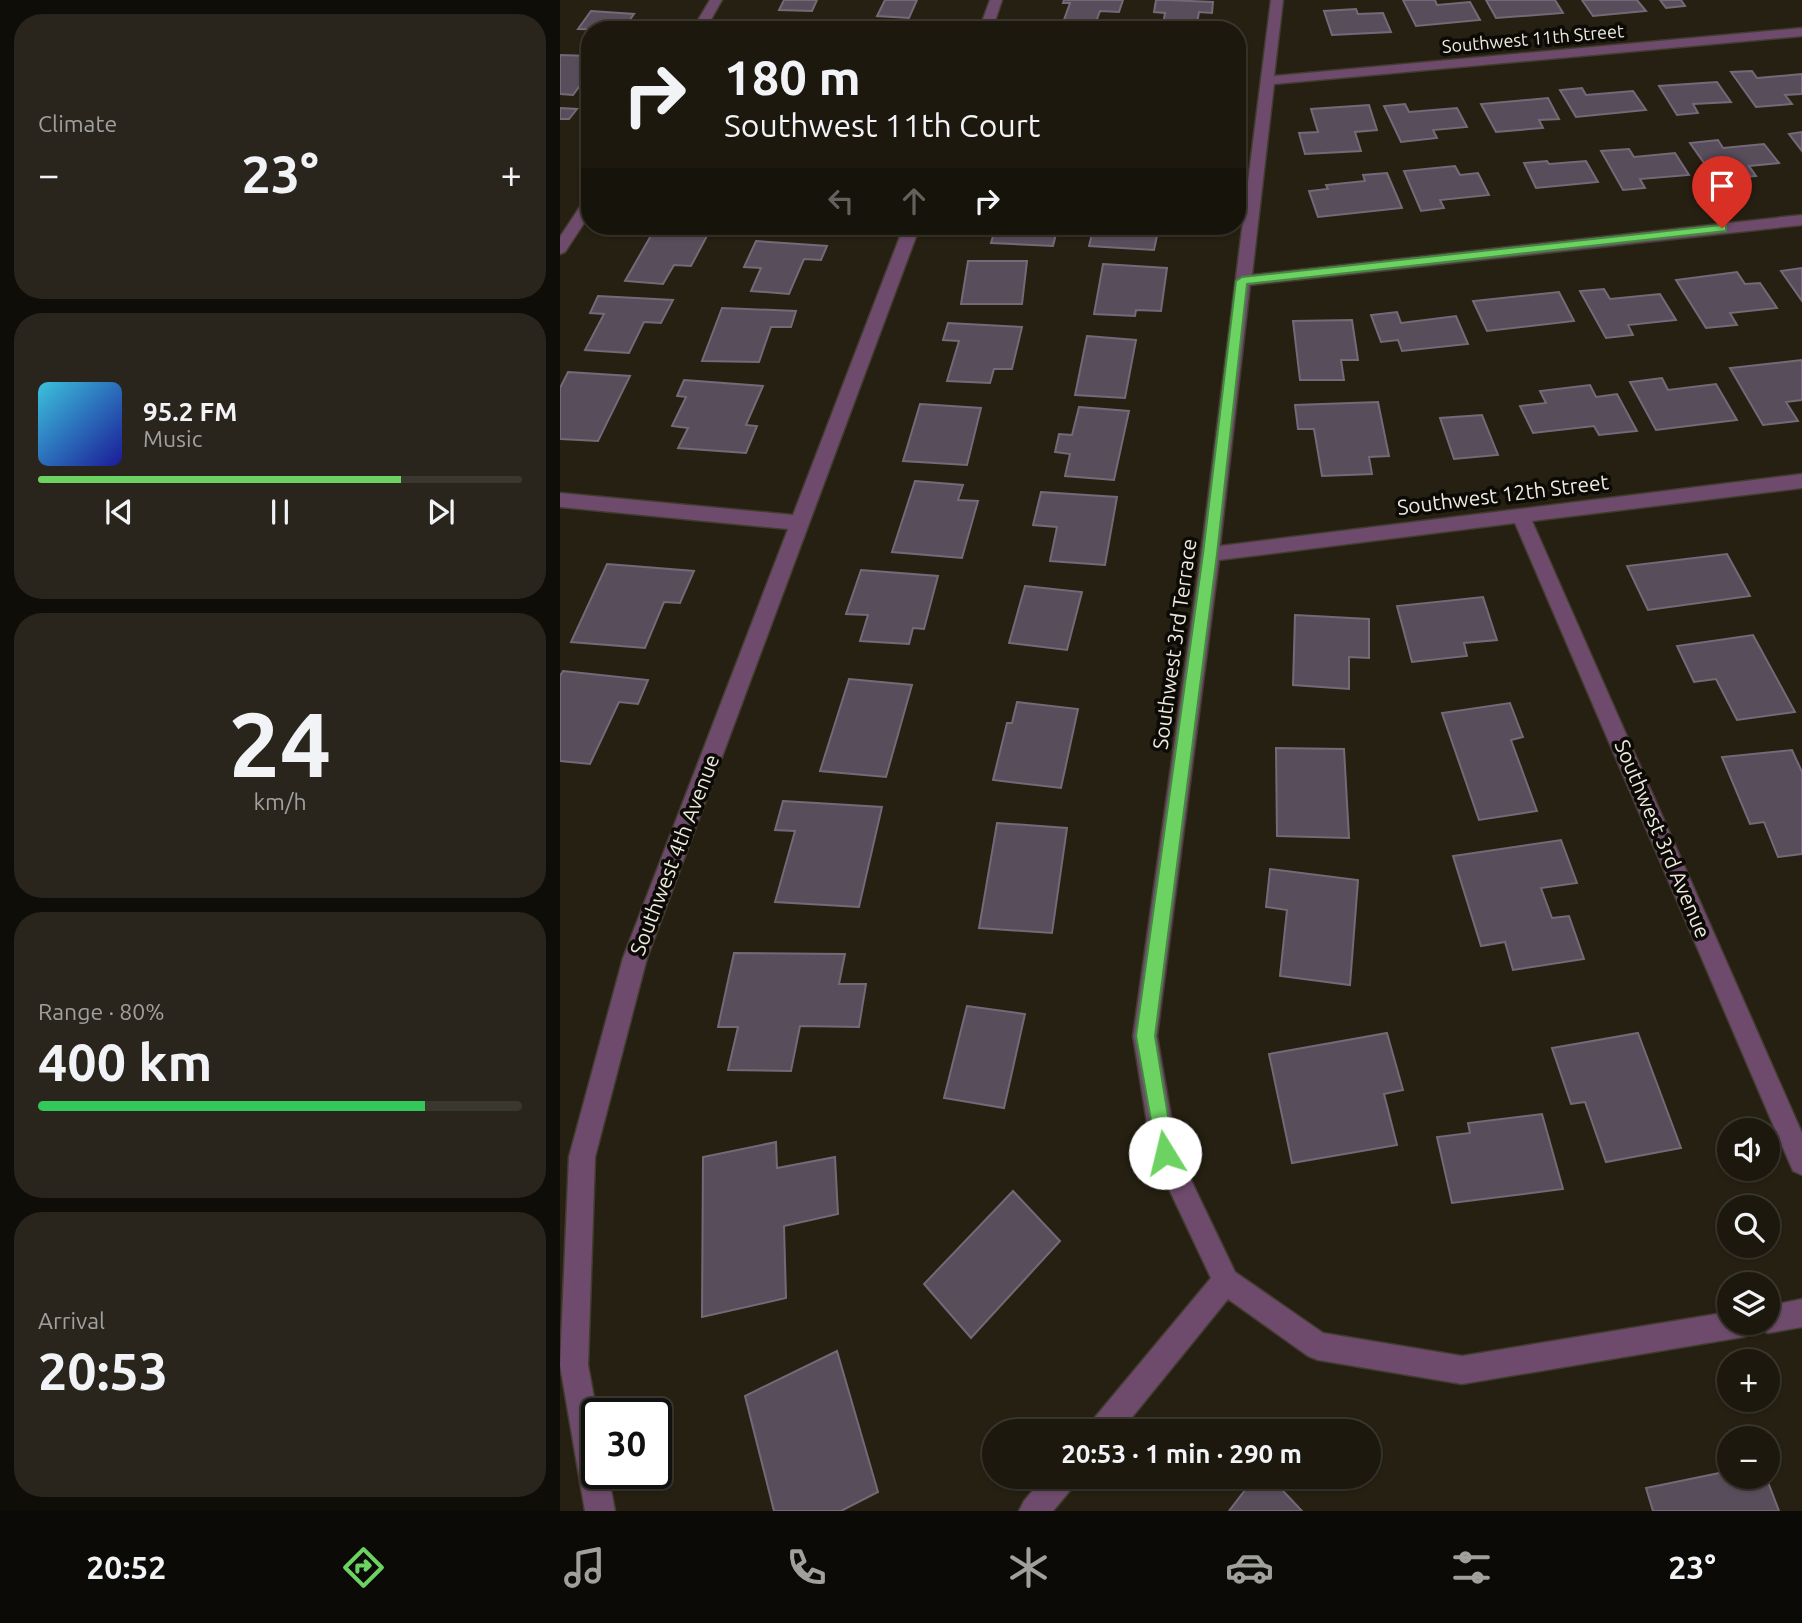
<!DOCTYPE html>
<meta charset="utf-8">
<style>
:root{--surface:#1c180e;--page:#29251c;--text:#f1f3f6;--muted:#a0a09e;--line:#3a372e;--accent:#6cd362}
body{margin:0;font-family:Ubuntu,sans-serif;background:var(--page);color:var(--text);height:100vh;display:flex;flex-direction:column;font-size:26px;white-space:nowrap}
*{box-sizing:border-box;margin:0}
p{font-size:23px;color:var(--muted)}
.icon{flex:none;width:38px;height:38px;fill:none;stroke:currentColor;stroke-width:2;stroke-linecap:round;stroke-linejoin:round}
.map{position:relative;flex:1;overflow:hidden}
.details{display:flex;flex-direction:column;gap:14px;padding:14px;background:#0f0d08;width:560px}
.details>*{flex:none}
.hud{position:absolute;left:21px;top:21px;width:665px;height:214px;border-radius:28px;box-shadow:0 2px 5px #0004,0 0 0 2px var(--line);background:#1c180e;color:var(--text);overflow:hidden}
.buttons{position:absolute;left:1157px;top:1118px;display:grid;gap:14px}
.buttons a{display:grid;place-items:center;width:63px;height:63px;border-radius:50%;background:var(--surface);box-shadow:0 2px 5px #0004,0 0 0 2px var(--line);font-size:35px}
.speed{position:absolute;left:21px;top:1398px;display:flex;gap:14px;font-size:35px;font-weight:700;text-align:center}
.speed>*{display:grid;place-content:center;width:91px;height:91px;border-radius:50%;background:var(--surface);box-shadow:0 2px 5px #0004,0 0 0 2px var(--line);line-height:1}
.speed .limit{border:4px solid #111;border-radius:10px;background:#fff;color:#111}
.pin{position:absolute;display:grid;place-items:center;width:60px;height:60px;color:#fff;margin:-72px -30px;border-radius:50% 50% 50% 0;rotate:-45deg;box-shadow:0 0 7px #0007}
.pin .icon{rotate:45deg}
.me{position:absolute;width:77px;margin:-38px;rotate:351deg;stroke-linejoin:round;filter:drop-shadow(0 0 5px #0008)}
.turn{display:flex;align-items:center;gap:24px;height:147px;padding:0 28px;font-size:32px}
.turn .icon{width:91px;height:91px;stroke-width:2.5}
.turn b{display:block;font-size:49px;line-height:60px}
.lanes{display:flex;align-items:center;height:66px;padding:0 28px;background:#0003;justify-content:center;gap:35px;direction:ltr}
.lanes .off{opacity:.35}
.big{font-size:52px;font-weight:700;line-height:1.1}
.details .widget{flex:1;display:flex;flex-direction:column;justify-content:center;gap:10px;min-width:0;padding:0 24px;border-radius:28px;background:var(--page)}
.details .dial{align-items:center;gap:0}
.dial b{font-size:91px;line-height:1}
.song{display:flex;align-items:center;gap:21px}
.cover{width:84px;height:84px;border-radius:10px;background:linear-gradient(135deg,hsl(190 70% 55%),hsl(240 70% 35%))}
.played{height:7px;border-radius:4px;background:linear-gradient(90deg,var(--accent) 75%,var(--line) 75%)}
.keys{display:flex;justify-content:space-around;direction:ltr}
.heat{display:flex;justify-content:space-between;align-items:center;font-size:38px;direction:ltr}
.charge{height:10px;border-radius:5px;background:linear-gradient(90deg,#34c759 80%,var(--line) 0)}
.trip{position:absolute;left:422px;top:1419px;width:399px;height:70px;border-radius:35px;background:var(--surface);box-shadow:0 2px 5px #0004,0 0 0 2px var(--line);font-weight:700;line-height:70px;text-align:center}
.dock{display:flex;height:112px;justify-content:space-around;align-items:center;background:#0b0a06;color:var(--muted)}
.dock .icon{width:49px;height:49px}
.dock .current{color:var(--accent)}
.dock b{font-size:32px;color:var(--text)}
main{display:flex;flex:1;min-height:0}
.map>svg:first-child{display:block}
.building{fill:#584e5b;stroke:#736977;stroke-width:2}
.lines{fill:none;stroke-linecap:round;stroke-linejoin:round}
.minor-casing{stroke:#423c2f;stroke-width:3}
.minor{fill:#6e4b6c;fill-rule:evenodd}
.route{fill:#6cd362;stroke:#468940;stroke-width:2}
.labels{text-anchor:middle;stroke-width:7;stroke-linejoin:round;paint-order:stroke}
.far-street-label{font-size:18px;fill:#ede8e0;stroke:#0c0a05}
.street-label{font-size:21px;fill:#ede8e0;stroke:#0c0a05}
</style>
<main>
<section class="details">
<div class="widget"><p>Climate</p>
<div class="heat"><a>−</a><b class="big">23°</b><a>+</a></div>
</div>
<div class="widget">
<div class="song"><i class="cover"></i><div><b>95.2 FM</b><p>Music</p></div></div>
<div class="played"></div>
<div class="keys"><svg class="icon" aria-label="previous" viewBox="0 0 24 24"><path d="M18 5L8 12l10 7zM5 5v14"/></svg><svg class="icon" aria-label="pause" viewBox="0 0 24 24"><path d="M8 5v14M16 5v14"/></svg><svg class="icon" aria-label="next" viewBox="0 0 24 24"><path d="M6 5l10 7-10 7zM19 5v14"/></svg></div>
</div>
<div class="widget dial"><b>24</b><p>km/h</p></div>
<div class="widget"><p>Range · 80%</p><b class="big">400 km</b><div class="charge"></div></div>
<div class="widget"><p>Arrival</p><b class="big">20:53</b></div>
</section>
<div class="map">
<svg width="1242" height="1511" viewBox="0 0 1242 1511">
<rect width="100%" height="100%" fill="#262012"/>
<path class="building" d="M224,0h33l-5,11 -33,-1z
M325,0h32l-8,18 -32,-2z
M504,0h59l-4,12 -19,-1 -7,19 -32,-2 9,-25h-7z
M596,0h12l45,2 -1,11 -13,-1 -3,18h-34l3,-17 -11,-1z
M843,0h32l2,5 33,-3 10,18 -64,6z
M926,0h69l8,13 -67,5z
M1022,0h55l9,11 -53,5z
M1100,0h21l4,6 -19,2z
M796,9l2,5 25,-1 8,19 -59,3 -8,-24z
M31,11l43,3 -11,16 -45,-1z
M205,22l52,1 -3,7h-53z
M0,55l30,1v16l-17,23 -13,-1z
M1192,71l5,7 45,-4v20l-17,1 7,9 -36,3 -25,-35z
M1157,82l14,20 -38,2 5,9 -21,2 -18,-29z
M1022,88l4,7 47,-4 13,19 -70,7 -16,-27z
M988,98l11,21 -20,1 4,8 -47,4 -15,-28z
M845,104l4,8 48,-4 10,19 -34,3 4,8 -36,4 -17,-36z
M809,105l8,25 -22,2 6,19 -56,3 -6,-21 19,-1 -7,-23z
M0,108l17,1 -8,10h-9z
M1242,132v19l-13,-17z
M1158,140l5,8 41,-4 15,19 -30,3 7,10 -40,4 -26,-37z
M1069,149l5,8 41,-4 14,22 -49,4 5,9 -22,2 -22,-39z
M987,161l2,3 37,-3 12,21 -62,6 -12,-25z
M895,166l5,9 18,-2 11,22 -49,5 4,8 -23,3 -17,-40z
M827,173l15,35 -84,9 -9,-26 19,-2 -2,-4 39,-4 -2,-6z
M436,226h62l-5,20 -62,-3z
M534,226h78l-1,6 -13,-1 -4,19 -65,-4z
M93,232l54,4 -16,30 -17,-1 -11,19 -38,-3z
M196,241l71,5 -6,14 -17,-1 -15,35 -38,-3 10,-23 -17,-1z
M408,261h59l-5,43h-61z
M543,264l64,4 -6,43 -25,-1 -1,6 -41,-2z
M1242,268v33l-21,-30z
M1177,272l8,12 15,-1 17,25 -47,5 7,12 -31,3 -30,-48z
M1044,289l6,10 50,-5 16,26 -48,5 5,10 -27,3 -26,-47z
M999,292l15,29 -87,10 -14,-30z
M38,296l75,4 -12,23 -17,-1 -15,31 -44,-3 19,-36 -14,-1z
M162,308l74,3 -5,16h-20l-12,35 -57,-1z
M837,312l4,11 55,-7 12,28 -66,7 -4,-11 -17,2 -10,-27z
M792,320l6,40h-17l3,20h-44l-7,-59z
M388,323l74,4 -10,42h-18l-4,14 -43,-2 12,-40 -16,-1z
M527,336l49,4 -11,58 -50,-3z
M1242,360v40l-16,2 12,19 -35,4 -33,-57z
M8,372l62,4 -32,65 -38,-2v-51z
M1102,378l6,12 48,-6 21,36 -81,10 -26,-48z
M124,380l79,6 -17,39 11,1 -11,27 -68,-5 10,-20 -16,-2 14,-29 -9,-1z
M1030,385l6,12 21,-3 20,37 -38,4 -5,-9 -61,7 -13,-27 26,-3 -6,-12z
M818,402l11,54 -20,1 3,17 -50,2 -8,-47h-16l-3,-24z
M360,404l61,4 -14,57 -64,-4z
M519,407l50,4 -15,69 -49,-4 5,-22 -15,-2 4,-18 13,1z
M922,415l16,40 -44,4 -14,-41z
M355,481l48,4 -5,15 20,1 -16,57 -70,-6z
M481,492l76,5 -12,68 -55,-4 7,-34 -24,-2z
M1167,554l23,42 -102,14 -21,-44z
M47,564l87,7 -14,32 -16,-1 -19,46 -74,-6z
M301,570l77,6 -14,53 -11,-1 -4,16 -49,-3 8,-26 -22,-1z
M465,586l57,6 -15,58 -58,-7z
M923,597l14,43 -33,3 3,13 -55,6 -15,-56z
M735,615l74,4v39l-20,-1v32l-56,-4z
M1193,635l42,77 -58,8 -21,-41 -22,3 -17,-36z
M3,671l85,9 -10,24 -19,-2 -29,62 -30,-3v-85z
M289,679l63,6 -26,92 -66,-6z
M457,702l61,7 -17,79 -68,-8 14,-57h5z
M950,703l13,34 -12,3 26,71 -58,9 -37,-107z
M716,748l68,1 5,89 -72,-2z
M1232,750l10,22v82l-24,3 -14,-35 -14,2 -28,-67z
M223,801l99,6 -23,100 -84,-5 20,-71 -20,-1z
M437,823l70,5 -15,105 -73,-5z
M1001,840l16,43 -36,5 11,30 17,-2 15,43 -71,11 -8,-28 -24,4 -28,-90z
M710,869l88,11 -8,105 -70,-9 7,-66 -21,-3z
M174,953l111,1 -6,30h27l-7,43 -59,-1 -9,45 -63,-1 10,-43h-20z
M407,1006l58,8 -21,94 -60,-10z
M827,1033l16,57 -19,4 13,51 -105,18 -23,-109z
M1078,1033l43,115 -75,14 -21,-60 -14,2 -19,-56z
M982,1114l21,75 -111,14 -15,-66 33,-4 -2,-10z
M216,1142l1,26 58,-11 3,57 -54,12 2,72 -84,19 1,-160z
M453,1191l47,50 -89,97 -47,-54z
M277,1351l41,141 -37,19h-67l-29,-115z
M1169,1471v6h37l13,34h-126l-7,-23z
M695,1477h15l32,34h-73z"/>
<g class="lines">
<defs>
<path id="minor" d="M150,0h12l-17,30h-13z
M430,0h12l-10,30h-13z
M711,0h12l-9,76 528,-48v8l-528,48 -22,191 550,-60v10l-552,60 -30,261 582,-72v14l-270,33 270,612v42l-9,-4 -278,-648 -296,37 -62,476 20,115 58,121 88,61 139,23 267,-44v11h39v-17l34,-7v28l-34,6 -10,-4 -2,-5 -3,9 -10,4 -281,47 -144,-24 -10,-4 -80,-57 -108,133h-33l4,-10 120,-144 -59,-125 -19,-117 68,-482z
M30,198v16l-25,38 -5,2v-17l25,-38z
M344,226h16l-273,732 -52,199 -7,208 9,49v60h11l7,37h-30l-25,-146 9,-208 54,-199 165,-429 -228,-22v-14l233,22z
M484,1477h34l-5,10 -20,24h-34l5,-10z"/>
</defs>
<use href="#minor" class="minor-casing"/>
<use href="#minor" class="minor"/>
</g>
<path class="route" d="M1162,225l4,1v5l-479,53 -30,270 -62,482 19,117 -3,7 -6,2 -7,-2 -22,-124 67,-482 33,-273 6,-4z"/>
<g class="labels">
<g class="far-street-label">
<text transform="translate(973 39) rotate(-5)" y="6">Southwest 11th Street</text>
</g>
<g class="street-label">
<text transform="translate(943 495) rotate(-7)" y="7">Southwest 12th Street</text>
<text transform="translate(615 644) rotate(-82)" y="7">Southwest 3rd Terrace</text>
<text transform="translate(1102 839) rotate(67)" y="7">Southwest 3rd Avenue</text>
<text transform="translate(115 855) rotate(-69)" y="7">Southwest 4th Avenue</text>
</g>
</g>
</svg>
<div class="buttons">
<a><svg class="icon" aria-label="sound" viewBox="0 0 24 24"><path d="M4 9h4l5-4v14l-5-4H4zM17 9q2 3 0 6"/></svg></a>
<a><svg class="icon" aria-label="search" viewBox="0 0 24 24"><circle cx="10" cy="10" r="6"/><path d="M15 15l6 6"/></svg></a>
<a><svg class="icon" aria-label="layers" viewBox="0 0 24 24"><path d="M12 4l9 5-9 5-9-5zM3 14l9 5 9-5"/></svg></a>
<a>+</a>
<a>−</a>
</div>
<div class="speed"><div class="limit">30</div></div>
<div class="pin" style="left:1162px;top:228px;background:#d93025"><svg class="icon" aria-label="arrive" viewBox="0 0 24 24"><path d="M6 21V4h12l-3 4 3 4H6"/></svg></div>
<svg class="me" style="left:605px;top:1153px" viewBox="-20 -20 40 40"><circle r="19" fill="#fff"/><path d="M0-13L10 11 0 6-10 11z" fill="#6cd362"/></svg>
<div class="trip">20:53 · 1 min · 290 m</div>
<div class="hud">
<div class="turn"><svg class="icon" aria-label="right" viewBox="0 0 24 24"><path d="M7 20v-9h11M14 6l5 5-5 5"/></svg><div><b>180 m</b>Southwest 11th Court</div></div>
<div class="lanes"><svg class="icon off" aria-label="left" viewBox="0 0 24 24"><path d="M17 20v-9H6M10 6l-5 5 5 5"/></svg><svg class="icon off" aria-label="ahead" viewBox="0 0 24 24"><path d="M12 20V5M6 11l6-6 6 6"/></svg><svg class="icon" aria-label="right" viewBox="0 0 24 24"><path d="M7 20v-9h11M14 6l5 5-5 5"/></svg></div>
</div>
</div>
</main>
<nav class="dock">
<b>20:52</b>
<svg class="icon current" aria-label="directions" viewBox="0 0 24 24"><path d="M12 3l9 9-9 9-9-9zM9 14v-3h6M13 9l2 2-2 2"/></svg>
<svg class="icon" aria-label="music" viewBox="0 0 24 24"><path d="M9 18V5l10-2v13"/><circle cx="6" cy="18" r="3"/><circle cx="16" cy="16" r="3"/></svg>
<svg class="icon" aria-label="phone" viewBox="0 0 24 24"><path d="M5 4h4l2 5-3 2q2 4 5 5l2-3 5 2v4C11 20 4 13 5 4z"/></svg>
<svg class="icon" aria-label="climate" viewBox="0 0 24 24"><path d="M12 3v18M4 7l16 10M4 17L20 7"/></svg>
<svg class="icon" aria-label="car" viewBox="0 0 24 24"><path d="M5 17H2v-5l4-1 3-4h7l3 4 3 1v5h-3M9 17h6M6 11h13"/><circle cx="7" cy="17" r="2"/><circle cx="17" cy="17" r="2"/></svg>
<svg class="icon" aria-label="filters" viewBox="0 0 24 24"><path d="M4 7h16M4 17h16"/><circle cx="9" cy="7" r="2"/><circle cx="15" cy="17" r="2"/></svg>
<b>23°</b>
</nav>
